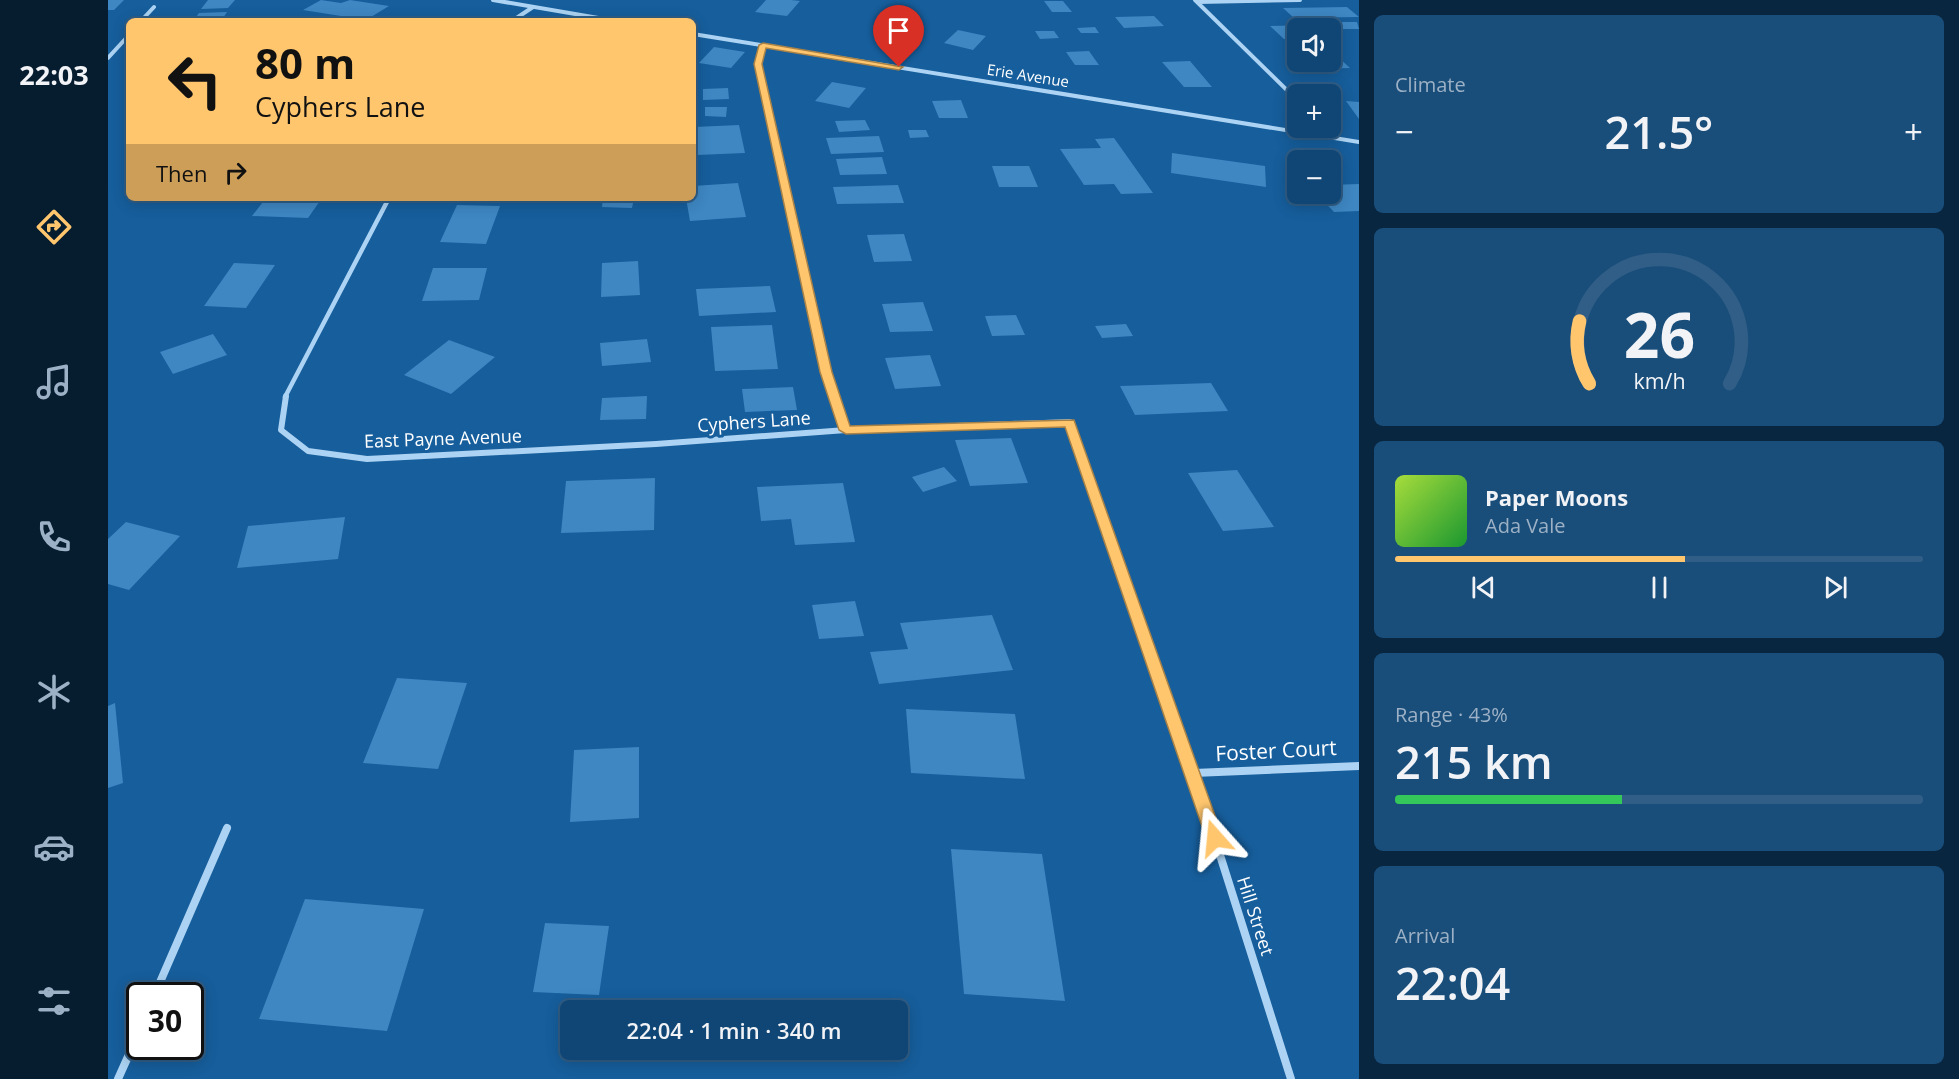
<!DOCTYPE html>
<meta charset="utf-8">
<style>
:root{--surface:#104675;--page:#194d7a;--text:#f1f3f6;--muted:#9cb1c5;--line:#305e87;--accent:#ffc66e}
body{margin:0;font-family:"Open Sans",sans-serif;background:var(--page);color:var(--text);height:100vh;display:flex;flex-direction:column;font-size:22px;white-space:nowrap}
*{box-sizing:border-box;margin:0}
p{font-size:20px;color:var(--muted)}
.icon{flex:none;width:33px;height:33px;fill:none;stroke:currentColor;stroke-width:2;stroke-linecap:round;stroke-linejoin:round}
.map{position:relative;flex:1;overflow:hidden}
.sheet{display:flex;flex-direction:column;gap:15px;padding:15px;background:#092640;width:600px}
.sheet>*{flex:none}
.top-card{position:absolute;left:18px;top:18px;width:570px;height:183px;border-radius:9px;box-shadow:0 3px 15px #0003,0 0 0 2px var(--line);background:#ffc66e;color:#111;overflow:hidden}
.buttons{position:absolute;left:1179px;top:18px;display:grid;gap:12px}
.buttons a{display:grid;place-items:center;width:54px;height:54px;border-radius:9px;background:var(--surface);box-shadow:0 3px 15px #0003,0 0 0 2px var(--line);font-size:30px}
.speed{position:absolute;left:18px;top:982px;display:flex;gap:12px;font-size:30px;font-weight:700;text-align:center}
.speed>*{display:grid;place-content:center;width:78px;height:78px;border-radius:50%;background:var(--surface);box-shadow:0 3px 15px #0003,0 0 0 2px var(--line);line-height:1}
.speed .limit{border:3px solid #111;border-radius:9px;background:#fff;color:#111}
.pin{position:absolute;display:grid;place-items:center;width:51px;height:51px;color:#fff;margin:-62px -26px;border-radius:50% 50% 50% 0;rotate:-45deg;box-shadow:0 0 6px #0007}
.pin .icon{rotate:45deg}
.me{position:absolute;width:66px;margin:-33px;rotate:342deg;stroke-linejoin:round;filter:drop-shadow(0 0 4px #0008)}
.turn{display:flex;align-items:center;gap:21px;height:126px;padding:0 30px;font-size:27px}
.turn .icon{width:78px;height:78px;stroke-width:2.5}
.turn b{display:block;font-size:42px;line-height:51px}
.then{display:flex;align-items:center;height:57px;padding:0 30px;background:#0003;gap:12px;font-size:22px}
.big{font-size:45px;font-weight:600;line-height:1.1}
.sheet .tile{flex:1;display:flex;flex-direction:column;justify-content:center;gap:9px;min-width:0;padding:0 21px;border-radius:9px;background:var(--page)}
.sheet .dial{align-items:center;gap:0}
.dial svg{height:156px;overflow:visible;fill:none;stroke:var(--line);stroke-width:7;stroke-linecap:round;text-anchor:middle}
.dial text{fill:var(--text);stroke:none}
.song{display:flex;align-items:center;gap:18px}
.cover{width:72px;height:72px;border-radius:9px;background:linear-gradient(135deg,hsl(80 70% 55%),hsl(130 70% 35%))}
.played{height:6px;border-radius:3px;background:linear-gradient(90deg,var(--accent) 55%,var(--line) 55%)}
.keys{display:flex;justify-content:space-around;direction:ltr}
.heat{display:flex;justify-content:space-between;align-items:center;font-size:33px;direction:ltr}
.charge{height:9px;border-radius:4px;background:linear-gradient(90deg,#34c759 43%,var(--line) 0)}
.trip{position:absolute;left:452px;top:1000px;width:348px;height:60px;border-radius:9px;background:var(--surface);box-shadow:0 3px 15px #0003,0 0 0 2px var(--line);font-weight:600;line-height:60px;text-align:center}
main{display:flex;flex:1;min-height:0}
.dock{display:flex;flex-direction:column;width:108px;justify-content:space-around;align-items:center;background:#061c2f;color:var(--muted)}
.dock .icon{width:42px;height:42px}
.dock .selected{color:var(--accent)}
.dock b{font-size:27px;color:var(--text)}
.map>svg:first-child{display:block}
.building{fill:#3e87c3}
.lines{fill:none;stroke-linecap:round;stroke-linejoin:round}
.street-far3{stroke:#acd3f3;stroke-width:4}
.street-far2{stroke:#acd3f3;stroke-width:4.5}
.street-far1{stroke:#acd3f3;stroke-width:6}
.street{stroke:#acd3f3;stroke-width:8}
.route{fill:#ffc66e;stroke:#a68148;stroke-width:1.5}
.labels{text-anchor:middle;stroke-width:6;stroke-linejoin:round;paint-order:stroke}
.far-street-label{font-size:15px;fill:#fff;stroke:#165e9c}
.street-label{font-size:18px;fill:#fff;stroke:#165e9c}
.near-street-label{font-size:21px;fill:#fff;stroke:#165e9c}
</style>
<main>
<nav class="dock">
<b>22:03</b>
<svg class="icon selected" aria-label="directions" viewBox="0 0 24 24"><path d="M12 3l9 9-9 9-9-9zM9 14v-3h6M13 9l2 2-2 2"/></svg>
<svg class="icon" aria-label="music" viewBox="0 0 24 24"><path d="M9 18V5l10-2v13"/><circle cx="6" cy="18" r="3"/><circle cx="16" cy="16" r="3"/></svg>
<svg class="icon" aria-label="phone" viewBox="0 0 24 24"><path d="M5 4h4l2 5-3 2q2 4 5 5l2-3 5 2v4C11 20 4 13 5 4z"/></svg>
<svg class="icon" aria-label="climate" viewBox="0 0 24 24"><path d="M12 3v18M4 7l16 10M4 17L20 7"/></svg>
<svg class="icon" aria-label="car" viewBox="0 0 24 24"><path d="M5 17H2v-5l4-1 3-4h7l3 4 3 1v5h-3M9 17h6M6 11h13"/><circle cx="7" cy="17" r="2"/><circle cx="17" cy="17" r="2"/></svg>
<svg class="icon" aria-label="filters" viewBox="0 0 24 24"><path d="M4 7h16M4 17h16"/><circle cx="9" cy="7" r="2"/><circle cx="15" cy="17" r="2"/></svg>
</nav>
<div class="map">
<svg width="1251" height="1079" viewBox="0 0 1251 1079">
<rect width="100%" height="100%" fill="#165e9c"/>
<path class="building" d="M0,0h16l-10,10h-6z
M100,0h27l-7,8 -27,1z
M213,0l20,3 9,-3 39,6 -23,14 -63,-10z
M658,0h25l9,1 -13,15 -32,-4z
M936,1h19l9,11h-20z
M1239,7l12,10 -65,1 -11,-10z
M119,12l-6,9h-28l6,-8z
M1046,16l10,10 -40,2 -9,-11z
M1226,22h23l2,7h-18z
M1202,25l5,3h-17v10l-14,1 -14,-13z
M987,27l4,6h-18l-4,-5z
M850,30l28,6 -13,14 -29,-7z
M927,31h19l5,7 -19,1z
M606,47l31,5 -14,16 -32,-5z
M981,51l10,14h-24l-9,-13z
M1222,56h7l13,12 -34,1 -7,-7h21z
M1082,61l22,26h-28l-22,-25z
M724,82l34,6 -17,20 -34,-7z
M620,88l1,11 -26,1v-11z
M853,100l7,18h-29l-7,-17z
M1238,101l13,1v17z
M597,107h22l-1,10 -21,-1z
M757,120l5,10 -31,2 -4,-11z
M631,125l6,28 -48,2 -3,-28z
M800,130h18l3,7 -19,1z
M771,136l5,16 -53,2 -5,-16z
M1006,138l39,55 -32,1 -7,-10 -30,1 -24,-36 41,-1 -6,-9z
M1064,153l93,13 1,21 -95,-14z
M774,157l5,17 -47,1 -4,-16z
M884,166h37l9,21h-39z
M630,183l8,34 -56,4 -4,-23h7v-12z
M1251,184v27l-25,1 -17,-18h13v-9z
M790,185l6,18 -67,1 -4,-17z
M158,198h56l-14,20 -56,-2z
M495,198h31l-2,10 -30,-1z
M349,205l43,1 -14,38 -46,-2z
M796,234l8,27 -38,1 -7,-27z
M530,261l2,34 -39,2 1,-34z
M126,263l41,2 -29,43 -42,-2z
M325,268h54l-8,32 -57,1z
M662,286l6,26 -77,4 -3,-27z
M815,302l10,29 -43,1 -8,-28z
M908,315l9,20 -33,1 -7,-20z
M1018,324l7,12 -31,2 -7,-12z
M664,325l6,44 -63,2 -4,-44z
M105,334l14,21 -54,19 -13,-22z
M539,339l4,23 -49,4 -2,-23z
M341,340l46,17 -44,37 -47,-19z
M822,355l11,31 -46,3 -10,-31z
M1103,383l17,28 -93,4 -15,-29z
M685,387l4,23 -52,2 -3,-23z
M539,396l-1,23 -46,1 2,-22z
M903,438l17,45 -58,3 -15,-46z
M836,467l13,14 -34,11 -11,-15z
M1129,470l37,57 -51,4 -35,-58z
M547,478l-1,52 -93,3 5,-52z
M735,483l12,59 -60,3 -4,-26 -30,2 -4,-34z
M237,517l-7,42 -101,9 11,-42z
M18,522l54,14 -51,54 -21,-6v-45z
M747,601l9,35 -45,3 -7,-34z
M884,615l21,55 -134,14 -9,-32 38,-3 -8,-26z
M289,678l70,5 -29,86 -75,-6z
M7,703l8,80 -15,5v-82z
M798,709l109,5 10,65 -114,-6z
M531,747v71l-69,4 4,-72z
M843,849l91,5 23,147 -101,-7z
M197,899l119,10 -37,122 -128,-12z
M437,923l64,3 -10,69 -66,-3z"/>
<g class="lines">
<path class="street-far3" d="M385,0l123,21
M1087,0l103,101
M1090,2l102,-2
M33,21l13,-14
M404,21l21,-14
M585,34l666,108
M655,45l-5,19 24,108
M0,58l21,-23
M1216,128l10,10"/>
<path class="street-far2" d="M673,171l45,202 8,24
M177,397l104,-199"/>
<path class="street-far1" d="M178,396l-5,34 27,21 59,8 289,-15 190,-14 224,-8 95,270
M726,396l12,34"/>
<path class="street" d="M1057,691l29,82 97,306
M1086,773l165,-7
M46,996l73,-168
M10,1079l22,-49"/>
</g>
<path class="route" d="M655,43l140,24 -4,3 -133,-22 -4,16 70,308 18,54 224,-6 149,418 -2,6 -6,2 -6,-2 -3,-6 -141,-411 -219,7 -7,-4 -19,-58 -66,-308 5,-19z"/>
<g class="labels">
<g class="far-street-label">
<text transform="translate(920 76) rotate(9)" y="5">Erie Avenue</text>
</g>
<g class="street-label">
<text transform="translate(646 422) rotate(-4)" y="6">Cyphers Lane</text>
<text transform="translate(335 439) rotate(-2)" y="6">East Payne Avenue</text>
<text transform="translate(1147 916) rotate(72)" y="6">Hill Street</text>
</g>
<g class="near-street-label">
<text transform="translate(1168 751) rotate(-3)" y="7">Foster Court</text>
</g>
</g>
</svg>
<div class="buttons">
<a><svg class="icon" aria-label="sound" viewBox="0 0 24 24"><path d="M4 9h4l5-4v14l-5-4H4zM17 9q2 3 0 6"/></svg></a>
<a>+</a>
<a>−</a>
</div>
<div class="speed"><div class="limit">30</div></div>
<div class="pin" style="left:791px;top:67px;background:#d93025"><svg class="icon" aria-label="arrive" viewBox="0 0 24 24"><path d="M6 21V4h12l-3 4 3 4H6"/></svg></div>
<svg class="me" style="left:1107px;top:838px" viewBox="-20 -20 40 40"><path d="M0-17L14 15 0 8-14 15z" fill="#ffc66e" stroke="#fff" stroke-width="4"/></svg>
<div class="trip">22:04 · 1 min · 340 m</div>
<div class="top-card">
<div class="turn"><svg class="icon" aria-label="left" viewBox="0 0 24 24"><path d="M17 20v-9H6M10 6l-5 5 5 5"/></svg><div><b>80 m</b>Cyphers Lane</div></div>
<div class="then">Then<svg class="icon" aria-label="right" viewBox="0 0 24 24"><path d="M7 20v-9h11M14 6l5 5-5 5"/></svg></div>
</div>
</div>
<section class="sheet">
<div class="tile"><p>Climate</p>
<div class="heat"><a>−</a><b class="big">21.5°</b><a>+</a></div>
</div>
<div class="tile dial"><svg viewBox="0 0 100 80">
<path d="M14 69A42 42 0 1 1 86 69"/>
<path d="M14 69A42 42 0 0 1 9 37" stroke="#ffc66e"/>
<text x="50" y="56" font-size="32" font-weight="700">26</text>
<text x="50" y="72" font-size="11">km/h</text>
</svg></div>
<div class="tile">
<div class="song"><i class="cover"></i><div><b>Paper Moons</b><p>Ada Vale</p></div></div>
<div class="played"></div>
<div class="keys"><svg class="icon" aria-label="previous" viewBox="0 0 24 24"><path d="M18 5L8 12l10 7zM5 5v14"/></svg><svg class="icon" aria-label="pause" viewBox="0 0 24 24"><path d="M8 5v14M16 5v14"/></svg><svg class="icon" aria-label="next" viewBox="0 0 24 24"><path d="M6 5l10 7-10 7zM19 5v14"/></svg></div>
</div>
<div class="tile"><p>Range · 43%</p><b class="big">215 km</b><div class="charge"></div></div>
<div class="tile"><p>Arrival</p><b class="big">22:04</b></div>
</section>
</main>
